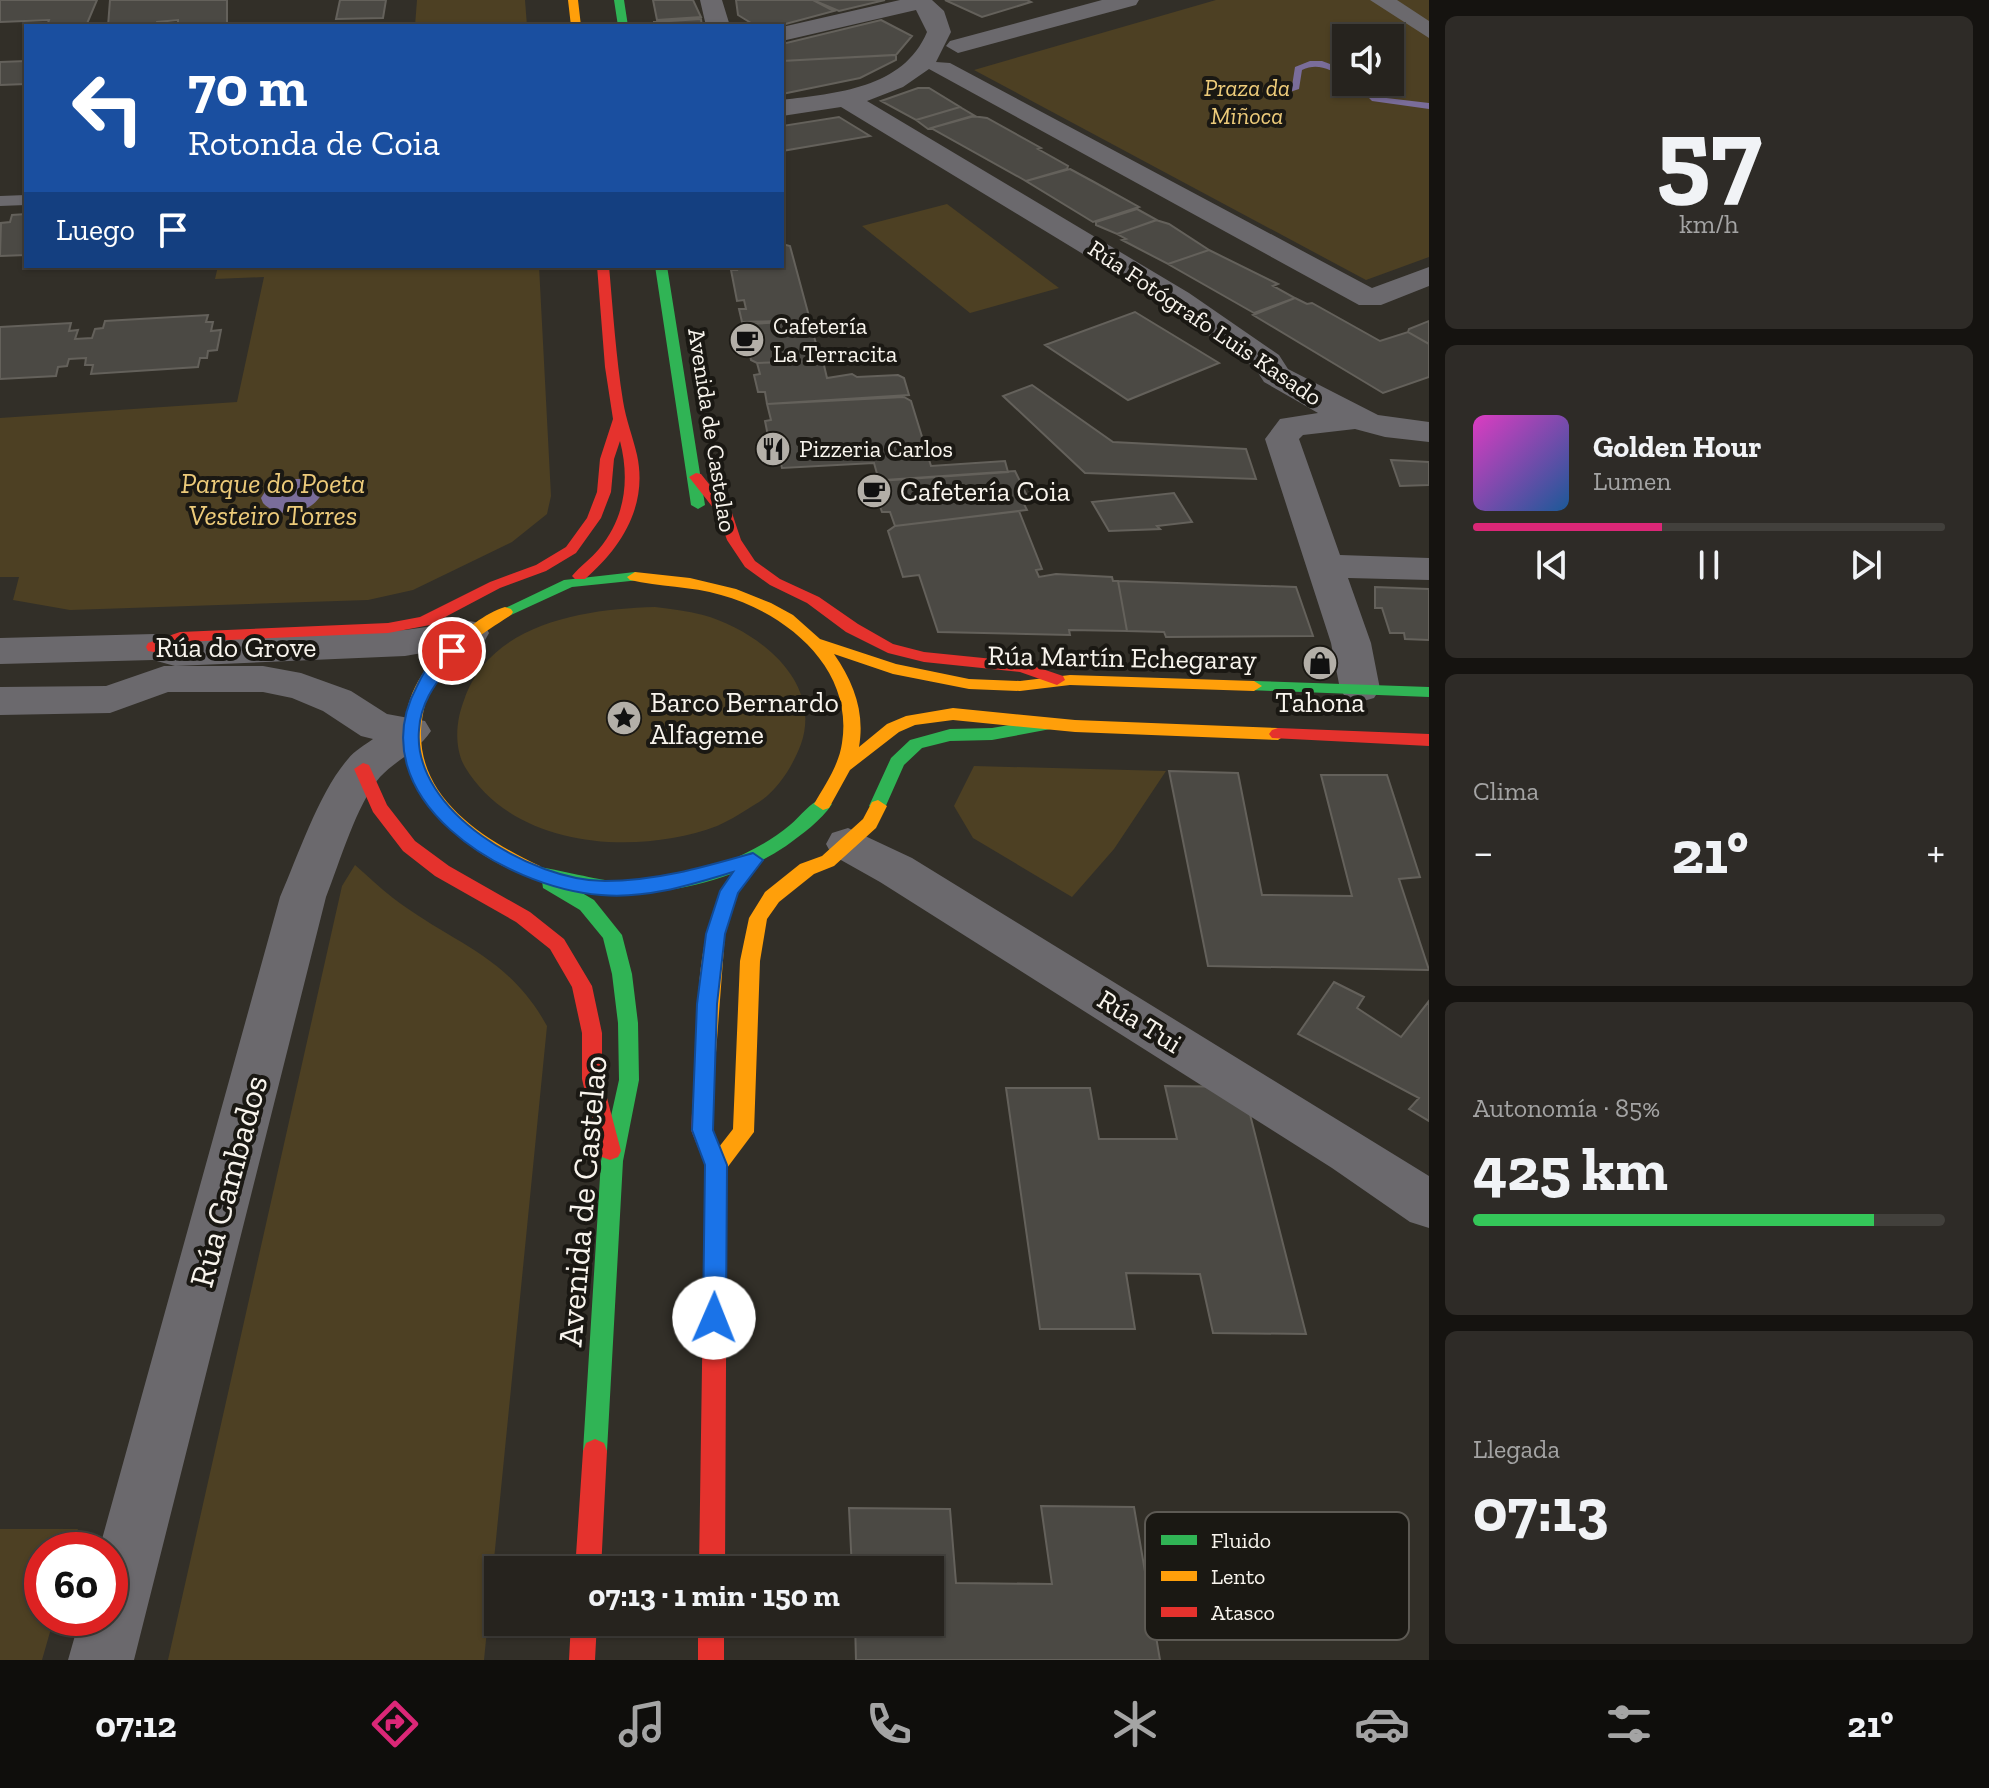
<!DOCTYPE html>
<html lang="es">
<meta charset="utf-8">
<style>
:root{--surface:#26231e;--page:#2e2b27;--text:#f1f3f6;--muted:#a4a4a4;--line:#42403c;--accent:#db2777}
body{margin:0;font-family:"Zilla Slab",serif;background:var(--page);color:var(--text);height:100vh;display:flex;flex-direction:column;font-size:30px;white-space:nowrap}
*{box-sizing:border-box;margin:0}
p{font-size:26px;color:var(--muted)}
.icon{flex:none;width:44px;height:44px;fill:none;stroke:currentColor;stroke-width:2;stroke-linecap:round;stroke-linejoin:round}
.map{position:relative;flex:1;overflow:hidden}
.side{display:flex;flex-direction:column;gap:16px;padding:16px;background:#151310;width:560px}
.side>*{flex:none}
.top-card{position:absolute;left:24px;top:24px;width:760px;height:244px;border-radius:0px;box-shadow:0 2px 6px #0004,0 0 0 2px var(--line);background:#1a4fa0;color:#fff;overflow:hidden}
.fabs{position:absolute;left:1332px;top:24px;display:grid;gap:16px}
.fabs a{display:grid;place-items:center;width:72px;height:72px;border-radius:0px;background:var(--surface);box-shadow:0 2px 6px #0004,0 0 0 2px var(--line);font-size:40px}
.speed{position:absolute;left:24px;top:1532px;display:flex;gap:16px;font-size:40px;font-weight:700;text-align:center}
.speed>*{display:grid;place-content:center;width:104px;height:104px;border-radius:50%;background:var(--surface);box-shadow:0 2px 6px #0004,0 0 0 2px var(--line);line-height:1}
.speed .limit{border:12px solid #d22;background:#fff;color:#111}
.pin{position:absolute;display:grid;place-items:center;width:68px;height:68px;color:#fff;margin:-34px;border:4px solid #fff;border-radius:50%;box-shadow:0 2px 8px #0007}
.me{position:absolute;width:88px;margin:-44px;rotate:1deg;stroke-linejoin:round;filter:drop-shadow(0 0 6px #0008)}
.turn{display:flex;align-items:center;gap:28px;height:168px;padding:0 32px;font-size:36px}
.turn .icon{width:104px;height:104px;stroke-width:2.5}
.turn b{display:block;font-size:56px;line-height:68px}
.then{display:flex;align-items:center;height:76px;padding:0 32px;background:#0003;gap:16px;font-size:30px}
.big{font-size:60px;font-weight:800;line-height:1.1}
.side .tile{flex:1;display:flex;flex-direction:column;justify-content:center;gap:12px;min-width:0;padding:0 28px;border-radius:12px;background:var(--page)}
.side .dial{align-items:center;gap:0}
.dial b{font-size:104px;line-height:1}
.song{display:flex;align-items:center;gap:24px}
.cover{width:96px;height:96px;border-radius:12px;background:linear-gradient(135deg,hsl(310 70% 55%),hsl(210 70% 35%))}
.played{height:8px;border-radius:4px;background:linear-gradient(90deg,var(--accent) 40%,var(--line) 40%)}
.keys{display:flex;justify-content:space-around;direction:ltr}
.heat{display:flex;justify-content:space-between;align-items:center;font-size:44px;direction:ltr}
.charge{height:12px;border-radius:6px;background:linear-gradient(90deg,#34c759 85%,var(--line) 0)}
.trip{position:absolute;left:484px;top:1556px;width:460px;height:80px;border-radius:0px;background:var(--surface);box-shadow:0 2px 6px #0004,0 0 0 2px var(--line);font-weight:800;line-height:80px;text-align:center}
.dock{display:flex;height:128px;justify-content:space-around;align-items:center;background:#0f0e0c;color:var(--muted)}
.dock .icon{width:56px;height:56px}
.dock .on{color:var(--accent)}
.dock b{font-size:36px;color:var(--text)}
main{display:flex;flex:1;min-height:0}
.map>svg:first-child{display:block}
.green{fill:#4d4023;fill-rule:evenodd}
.water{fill:#7a6d9a}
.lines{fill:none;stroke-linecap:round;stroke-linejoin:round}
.stream{fill:#7a6d9a;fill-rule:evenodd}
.building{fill:#4b4944;stroke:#64615b;stroke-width:2}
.lane{fill:#6b696d;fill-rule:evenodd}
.street{fill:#6b696d;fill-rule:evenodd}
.fast{fill:#30b455;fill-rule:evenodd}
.slow{fill:#ff9f0a;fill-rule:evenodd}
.jam{fill:#e5322d;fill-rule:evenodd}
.route{fill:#1a73e8;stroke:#114b97;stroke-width:2}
.labels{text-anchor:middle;stroke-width:8;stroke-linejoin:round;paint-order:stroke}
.far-park-label{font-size:24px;font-style:italic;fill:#edcb7a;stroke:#1a1813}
.far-street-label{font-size:24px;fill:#f8f4ed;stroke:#1a1813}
.far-poi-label{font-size:24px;fill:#f8f4ed;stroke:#1a1813;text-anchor:start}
.park-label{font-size:28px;font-style:italic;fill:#edcb7a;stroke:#1a1813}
.poi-label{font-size:28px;fill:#f8f4ed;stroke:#1a1813;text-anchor:start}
.street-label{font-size:28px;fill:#f8f4ed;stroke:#1a1813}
.near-street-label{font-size:34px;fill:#f8f4ed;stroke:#1a1813}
.key{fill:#1a1813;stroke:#5d5a54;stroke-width:2}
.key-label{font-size:22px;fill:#f8f4ed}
</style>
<main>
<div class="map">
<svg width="1429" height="1660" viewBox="0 0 1429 1660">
<rect width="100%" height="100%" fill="#322f28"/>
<path class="green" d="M417,0h108l2,26h-112z
M1216,0h213v257l-63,23 -392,-210zM1346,38h44v44h-44z
M947,204l112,84 -89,25 -108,-87z
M218,266h321l12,230 -4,18 -35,28 -99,48 -45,10 -298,10 -57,-10 6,-23h-19v-159l237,-16 27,-125 -49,2z
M655,607c16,2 32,4 48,8 54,15 120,66 98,129 -8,21 -22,45 -42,58 -13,8 -28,18 -42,24 -80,30 -203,23 -252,-59 -11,-19 -9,-45 -2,-64 25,-80 121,-94 192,-96z
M974,766l192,5 -52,78 -42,48 -99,-59 -19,-32z
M355,865c13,11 25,23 38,33 60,46 114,56 154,128l-63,634h-316l174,-774z
M0,1529h78l-5,21h-31v68h12l-12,42h-42z"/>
<path class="water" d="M294,479c12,0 24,2 27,16 -11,19 -42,25 -58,8l-2,-5 7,-11z"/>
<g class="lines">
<path class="stream" d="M1322,61l24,9v7c-16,-6 -27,-15 -44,-7l-3,19 -15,5v-4l8,-4 3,-19 15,-6z
M1353,82h10l15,15 51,6v6l-57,-8z"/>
</g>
<path class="building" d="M0,0h97l-11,26h-39l2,-6 -49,2z
M110,0h117v26h-49v-6l-21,2 -1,4h-48z
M340,0h46l-3,18 -47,1z
M653,0h40l8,17 -44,3z
M736,0h77l21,11 -56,15h-22l-18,-11z
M813,0h72l-46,11z
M945,0h82l4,2 -49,15z
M701,19l1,7h-48v-4z
M881,20l31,16 -16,19 -114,6v-17z
M892,55h4v5l-36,18 -78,16v-33z
M26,61v23l-26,1v-23z
M918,88h11l31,19 -44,13 -35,-19z
M960,107l15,9 -47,13 -12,-9z
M972,116l15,2 54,30 -3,1 30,17 -1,3 -41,12 -95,-53z
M839,117l31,19 -88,15v-25z
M1070,169l24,13 45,25 -46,15 -67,-41z
M1137,209l20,11 -40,14 -21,-9v-3z
M26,214v41l-26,1 1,-33 9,-1 2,-7z
M1156,220l13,4 40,26 -41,14 -46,-24 4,-1 -9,-5z
M782,244l8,2 20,74 -68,2 -3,-13h7l-2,-9 -7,1 -6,-31h6l-1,-4h46z
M1209,250l69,34 -5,2 22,12 -41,15 -86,-49z
M1295,298l12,6 5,-1 68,38 28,-9 21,12v33l-46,16 -130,-78z
M1135,312l84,51 -91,37 -83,-55z
M208,315l-2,7h7l-2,9 10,-1 -4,20 -9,1 -1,7h-7l-2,9 -107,7 2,-9h-8l1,-7 -17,1 -2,7 -9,1 -2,9 -56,3v-52l71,-4 -2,8 9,-1 -3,9 17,-1 3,-9 8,-1 2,-7z
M805,321l5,2 10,34 -5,4 -58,2 -6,-3 -6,-32 4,-4z
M1429,321v23l-21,-12 1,-3z
M815,361h8l4,17 25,-4 5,3 41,-2 6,3 5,17 -142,9 -2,-12h-7l-4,-17 6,-1 -3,-11z
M1032,385l81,57 133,7 10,30 -171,-6 -82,-77z
M904,397l7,4 20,65 74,-5 3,11 -129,9 -5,-18 -92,5 -4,-17h-7l-6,-30 6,-1 -4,-16z
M1391,460l38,2v23l-29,1z
M1015,471l14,29h-7l5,10 -132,16 -5,-14h-8l-11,-31z
M1174,493l18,29 -35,4 3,3 -51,2 -17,-29z
M1019,511l23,58 -6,1 3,7 17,-3 56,3 1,4h5l9,50 -58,-1 1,5 -132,-3 -19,-57 -16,2 -15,-46 7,-5z
M1118,581l178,6 17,49 -147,1 -2,-5 -37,-1z
M1375,587l54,2v51l-24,-1 -1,-6h-14l-8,-25h-7z
M1169,771l69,2 24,122 90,1 -31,-121h66l33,102 -21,2 30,91 -221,-4z
M1334,982l30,15 -7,11 44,29 28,-36v120l-20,-12 10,-11 -121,-64z
M1165,1086l78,1 63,247 -93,-1 -13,-59 -74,-1 9,56h-95l-34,-241h84l9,51h78z
M1041,1506l93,1 26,153h-304l-1,-38h75v-52h-78l-3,-62 101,1 6,74 96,1z"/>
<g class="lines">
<path class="lane" d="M26,195v10l-26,1v-10z"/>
<path class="street" d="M700,0h22l8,26h-24z
M900,0h32l12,11 7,21 -15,30 14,1 422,225 57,-21v19l-48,19h-22l-430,-236 -26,18 -36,14 322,192 90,62 9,14 90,46 51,7v20l-44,-5 -30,-8 -52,6 -4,4 41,116 89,3v22l-81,-2 23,65 9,46 -6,9 -14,4 -14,-4 -6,-9 -9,-46 -66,-204 15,-20 38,-6 -54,-31 -9,-14 -88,-63 -326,-198 -59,9v-16c54,-7 121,-11 145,-68l-11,-22 -134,31v-14z
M1102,0h37l-3,5 -178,48 -12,-7 4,-5z
M1370,0h27l32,21v17z
M470,621l14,3 5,9 -5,9 -79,14 -230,10 -22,-6 -153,4v-26l154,-4 22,6 229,-10z
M164,666h99l38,7 50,18 36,23 38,7 6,10c-13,20 -35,29 -51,46 -24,28 -40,85 -54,120l-192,763h-66l12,-42h30v-68h-11l181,-653c18,-41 39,-105 68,-138 6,-8 17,-14 25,-20l-12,-3 -38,-25 -31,-13 -29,-6h-95l-58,21 -110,2v-28l106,-1z
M848,828l64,30 517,318v52l-19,-6 -78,-54 -452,-286 -48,-27 -6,-11 6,-11z"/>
<path class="fast" d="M614,0h10l4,26h-10z
M655,266h12l38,239 -7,4 -7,-4z
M635,572l8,5 -3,3 -68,7 -61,28h-12l-2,-3 67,-32z
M1254,681l175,6v10l-181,-7 -2,-4z
M1050,718l8,6 -2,4 -64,12 -42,1 -28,7 -18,17 -20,45 -6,2 -9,-6 22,-48 19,-18 40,-11 42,-1z
M823,798l9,6c-11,17 -30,30 -46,42 -62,41 -137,54 -209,44l17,10 28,35 10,39 6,49 1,57 -16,81 -16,290 -3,8 -9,4 -9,-4 -3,-8 18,-290 18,-81 -1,-57 -6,-49 -9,-36 -23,-28 -37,-22 -1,-7 -16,-5 -2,-5 2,-5c9,-2 63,12 79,14 26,2 54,-1 79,-6 37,-7 77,-25 106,-49 11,-9 20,-23 33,-27z"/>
<path class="slow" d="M568,0h10l3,26h-10z
M635,572l55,6 46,11 35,14 22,12 27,24 76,25 73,15 51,2 50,-6 184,6 8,5 -8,5 -184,-6 -50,6 -51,-2 -76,-15 -59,-20c20,29 31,58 25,93l28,-23 19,-8 47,-8 122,12 203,8 9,6 -9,6 -203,-8 -122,-12 -38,5 -16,7 -49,38 -21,38 -6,2 -9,-6c11,-19 25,-39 28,-61 12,-75 -56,-130 -121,-148 -30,-9 -62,-8 -91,-15l-3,-3z
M505,607l6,2 2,3 -2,3c-28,18 -57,36 -75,64 -10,15 -14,35 -15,52 -2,69 64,109 119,135l2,5 -2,5 -7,2c-101,-31 -182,-148 -84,-234 15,-13 36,-31 56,-37z
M878,800l9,6 -11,22 -42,38 -20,8 -35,28 -12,17 -7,42 -6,171 -30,40 -8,2 -8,-2 -3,-7 28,-36 7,-168 9,-43 16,-26 35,-28 22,-8 41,-37 9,-17z
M753,853l9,7 -24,33 -13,41 -11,145 -3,6 -7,2 -7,-2 -3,-6c5,-66 -1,-155 41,-209 6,-8 9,-14 18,-17z"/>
<path class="jam" d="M597,266h12c4,45 7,91 14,135 3,19 10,36 14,54 11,50 -15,92 -52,124h-10l-3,-3c8,-10 19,-17 27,-27 26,-31 31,-69 21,-108l-6,18 -3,33 -10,26 -25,35 -30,18 -46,17 -70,37 -42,8 -206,9 -28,10 -6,-1 -2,-4 2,-4 32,-11 208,-9 32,-6 70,-35 46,-17 30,-18 21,-29 10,-26 3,-33 13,-40 -8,-52z
M696,473l5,1 31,39 9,27 14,21 25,18 39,18 39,27 35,20 31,8 98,10 41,14 2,4 -8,5 -37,-13 -96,-10 -36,-9 -42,-21 -39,-29 -37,-18 -25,-18 -18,-27 -9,-26 -29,-37z
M1278,728l151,6v12l-157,-8 -3,-4 3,-4z
M363,763l6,2 18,40 28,36 34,25 81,46 34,27 28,47 10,47v46l19,72 -3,6 -8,3 -8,-3 -3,-6 -17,-72v-46l-10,-46 -22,-38 -34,-27 -81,-46 -32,-25 -30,-39 -19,-43z
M704,1071l7,2 3,6 -1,51 14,35 -2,405h-26l6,-405 -14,-35 3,-51 3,-6z
M595,1439l9,4 3,8 -6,119h-26l8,-119 3,-8z
M571,1622h26l-2,38h-26z
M698,1622h26v38h-26z"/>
</g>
<path class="route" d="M452,646l8,5c-18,26 -39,45 -41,79 -7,82 114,151 186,151 52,0 99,-14 148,-28l10,7 -25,33 -13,41 -8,70 -4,126 14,35 -1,153 -3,8 -9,3 -8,-3 -3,-8 2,-153 -13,-35 5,-126 9,-70 14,-43 13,-19c-43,13 -86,27 -132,23 -96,-7 -244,-97 -184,-209 7,-15 18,-35 35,-40z"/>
<defs>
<symbol id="cafe-disc" viewBox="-11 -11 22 22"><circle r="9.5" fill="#b3afa8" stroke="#1a1813"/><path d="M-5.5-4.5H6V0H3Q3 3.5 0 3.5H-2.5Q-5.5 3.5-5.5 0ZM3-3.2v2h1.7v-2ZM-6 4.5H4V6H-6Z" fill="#111"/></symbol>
<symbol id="restaurant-disc" viewBox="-11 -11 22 22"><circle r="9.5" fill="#b3afa8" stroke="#1a1813"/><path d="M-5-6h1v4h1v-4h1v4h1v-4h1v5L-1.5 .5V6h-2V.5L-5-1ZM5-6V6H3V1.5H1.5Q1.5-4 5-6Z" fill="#111"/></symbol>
<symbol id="shop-disc" viewBox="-11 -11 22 22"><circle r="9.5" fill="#b3afa8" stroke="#1a1813"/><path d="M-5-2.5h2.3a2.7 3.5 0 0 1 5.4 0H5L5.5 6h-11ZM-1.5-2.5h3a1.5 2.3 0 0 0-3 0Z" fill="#111"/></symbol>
<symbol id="sight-disc" viewBox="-11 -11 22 22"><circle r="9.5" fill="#b3afa8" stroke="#1a1813"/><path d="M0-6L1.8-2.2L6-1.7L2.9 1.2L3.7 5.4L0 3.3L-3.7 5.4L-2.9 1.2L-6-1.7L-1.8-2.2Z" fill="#111"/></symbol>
</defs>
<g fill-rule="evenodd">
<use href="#cafe-disc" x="727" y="320" width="40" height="40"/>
<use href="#restaurant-disc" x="753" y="429" width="40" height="40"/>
<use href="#cafe-disc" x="854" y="471" width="40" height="40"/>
<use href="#shop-disc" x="1300" y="643" width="40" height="40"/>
<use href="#sight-disc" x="604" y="698" width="40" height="40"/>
</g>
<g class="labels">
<g class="far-park-label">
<text x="1247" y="96">Praza da<tspan x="1247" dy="28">Miñoca</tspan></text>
</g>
<g class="far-street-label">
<text transform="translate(1205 323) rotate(34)" y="8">Rúa Fotógrafo Luis Kasado</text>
<text transform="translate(712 430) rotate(81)" y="8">Avenida de Castelao</text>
</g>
<g class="far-poi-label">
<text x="773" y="334">Cafetería<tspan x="773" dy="28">La Terracita</tspan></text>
<text x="799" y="457">Pizzeria Carlos</text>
</g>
<g class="park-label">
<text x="273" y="493">Parque do Poeta<tspan x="273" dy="32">Vesteiro Torres</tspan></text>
</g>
<g class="poi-label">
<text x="900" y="501">Cafetería Coia</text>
<text x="650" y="712">Barco Bernardo<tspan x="650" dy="32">Alfageme</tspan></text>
<text x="1320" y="712" text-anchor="middle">Tahona</text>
</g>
<g class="street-label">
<text x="236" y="657">Rúa do Grove</text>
<text transform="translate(1122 657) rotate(1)" y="10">Rúa Martín Echegaray</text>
<text transform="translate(1140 1021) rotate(32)" y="10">Rúa Tui</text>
</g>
<g class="near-street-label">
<text transform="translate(228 1181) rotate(-75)" y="12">Rúa Cambados</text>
<text transform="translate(582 1201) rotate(-85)" y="12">Avenida de Castelao</text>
</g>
</g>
<rect x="1145" y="1512" width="264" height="128" rx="12" class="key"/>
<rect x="1161" y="1535" width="36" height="10" fill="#30b455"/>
<rect x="1161" y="1571" width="36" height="10" fill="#ff9f0a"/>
<rect x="1161" y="1607" width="36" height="10" fill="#e5322d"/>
<g class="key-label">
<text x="1211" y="1548">Fluido</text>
<text x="1211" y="1584">Lento</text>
<text x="1211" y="1620">Atasco</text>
</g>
</svg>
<div class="fabs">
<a><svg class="icon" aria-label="sound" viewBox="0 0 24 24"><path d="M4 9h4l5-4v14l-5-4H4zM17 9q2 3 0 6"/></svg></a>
</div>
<div class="speed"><div class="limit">60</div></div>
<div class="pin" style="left:452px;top:651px;background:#d93025"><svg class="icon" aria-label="arrive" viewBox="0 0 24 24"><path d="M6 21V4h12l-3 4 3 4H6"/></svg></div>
<svg class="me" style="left:714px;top:1318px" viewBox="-20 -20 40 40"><circle r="19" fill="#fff"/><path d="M0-13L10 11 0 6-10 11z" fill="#1a73e8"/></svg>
<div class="trip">07:13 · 1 min · 150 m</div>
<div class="top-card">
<div class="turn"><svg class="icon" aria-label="left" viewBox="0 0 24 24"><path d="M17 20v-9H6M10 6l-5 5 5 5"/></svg><div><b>70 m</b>Rotonda de Coia</div></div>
<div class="then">Luego<svg class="icon" aria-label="arrive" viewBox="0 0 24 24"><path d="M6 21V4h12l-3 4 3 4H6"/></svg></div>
</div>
</div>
<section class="side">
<div class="tile dial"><b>57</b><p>km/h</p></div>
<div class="tile">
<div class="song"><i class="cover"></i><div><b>Golden Hour</b><p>Lumen</p></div></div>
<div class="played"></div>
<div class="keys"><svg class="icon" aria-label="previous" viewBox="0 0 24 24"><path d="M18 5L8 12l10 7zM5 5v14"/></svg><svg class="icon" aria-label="pause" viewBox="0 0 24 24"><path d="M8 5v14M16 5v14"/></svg><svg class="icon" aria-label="next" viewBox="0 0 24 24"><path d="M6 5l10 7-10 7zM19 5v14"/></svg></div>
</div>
<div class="tile"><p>Clima</p>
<div class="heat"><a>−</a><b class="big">21°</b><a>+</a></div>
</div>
<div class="tile"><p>Autonomía · 85%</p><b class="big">425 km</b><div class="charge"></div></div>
<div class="tile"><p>Llegada</p><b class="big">07:13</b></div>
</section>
</main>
<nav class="dock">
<b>07:12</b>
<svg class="icon on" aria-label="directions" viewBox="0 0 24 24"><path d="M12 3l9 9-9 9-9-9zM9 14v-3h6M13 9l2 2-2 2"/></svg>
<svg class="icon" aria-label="music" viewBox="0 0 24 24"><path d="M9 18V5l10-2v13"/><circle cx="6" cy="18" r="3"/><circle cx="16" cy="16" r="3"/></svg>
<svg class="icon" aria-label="phone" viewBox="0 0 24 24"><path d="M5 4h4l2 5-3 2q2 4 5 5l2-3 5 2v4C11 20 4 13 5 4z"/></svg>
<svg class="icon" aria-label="climate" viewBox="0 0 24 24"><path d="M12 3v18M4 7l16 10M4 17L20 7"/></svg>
<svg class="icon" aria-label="car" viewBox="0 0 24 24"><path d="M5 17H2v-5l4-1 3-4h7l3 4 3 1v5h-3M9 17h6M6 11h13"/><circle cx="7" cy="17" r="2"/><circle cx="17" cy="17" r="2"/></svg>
<svg class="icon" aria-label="filters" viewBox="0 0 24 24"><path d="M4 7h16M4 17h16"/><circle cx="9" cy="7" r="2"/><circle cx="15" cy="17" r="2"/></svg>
<b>21°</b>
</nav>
